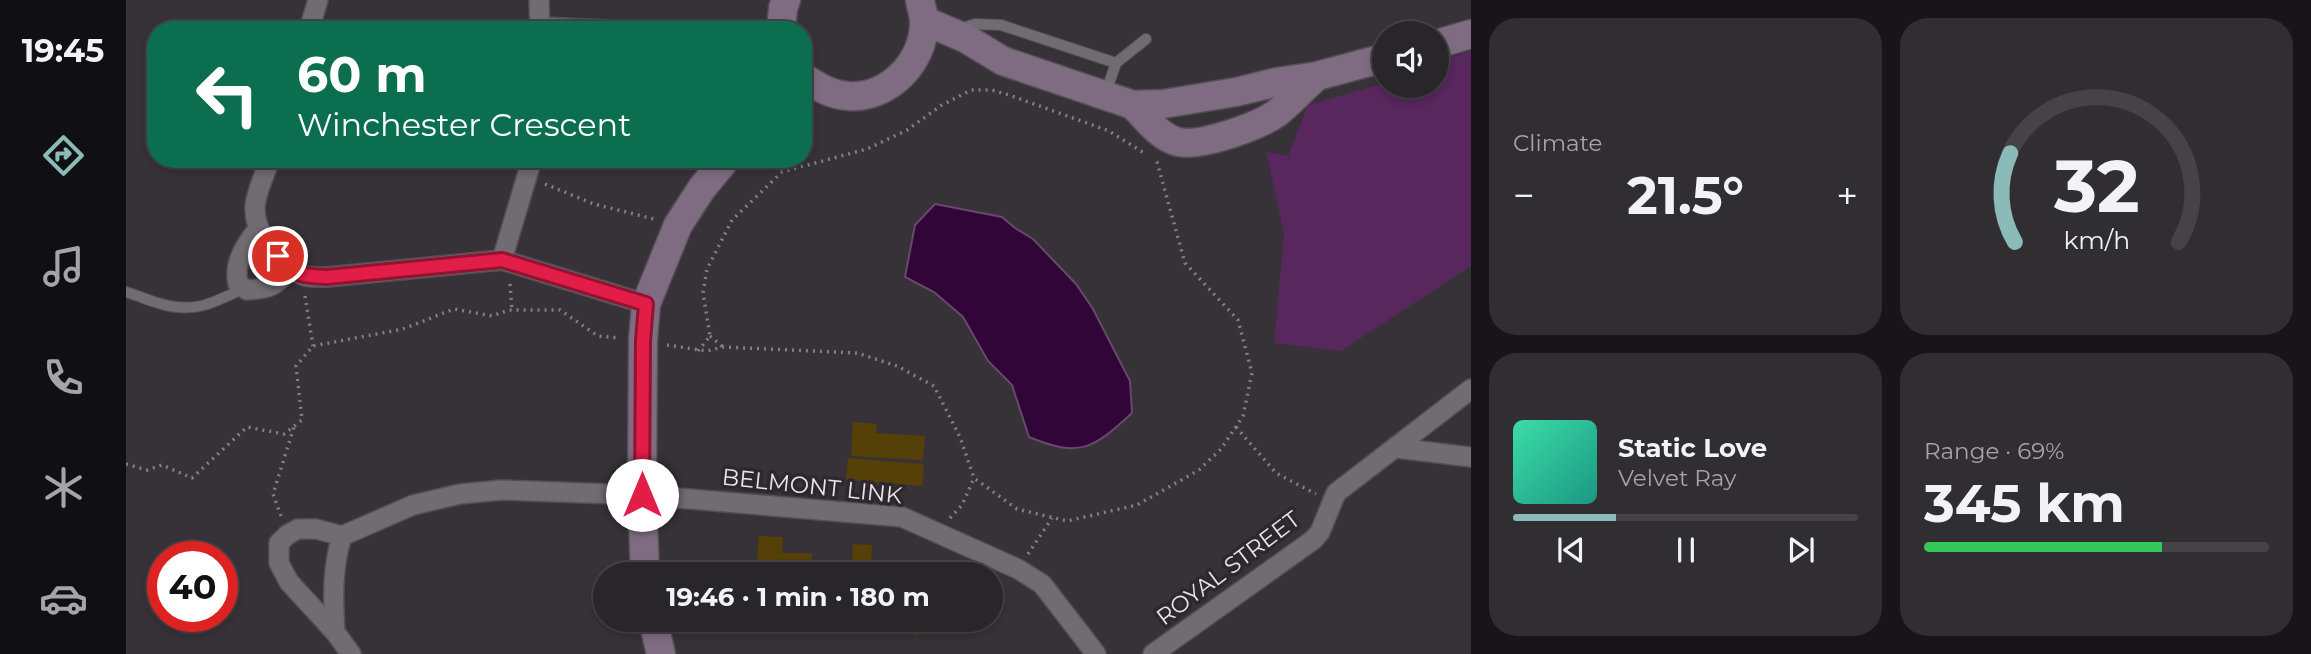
<!DOCTYPE html>
<meta charset="utf-8">
<style>
:root{--surface:#29262a;--page:#312e32;--text:#f1f3f6;--muted:#a5a5a8;--line:#454347;--accent:#8bbbb9}
body{margin:0;font-family:Montserrat,sans-serif;background:var(--page);color:var(--text);height:100vh;display:flex;flex-direction:column;font-size:26px;white-space:nowrap}
*{box-sizing:border-box;margin:0}
p{font-size:23px;color:var(--muted)}
.icon{flex:none;width:38px;height:38px;fill:none;stroke:currentColor;stroke-width:2;stroke-linecap:round;stroke-linejoin:round}
.map{position:relative;flex:1;overflow:hidden}
.panel{display:flex;flex-direction:column;gap:18px;padding:18px;background:#171517;width:840px}
.panel>*{flex:none}
.hud{position:absolute;left:21px;top:21px;width:665px;height:147px;border-radius:28px;box-shadow:0 4px 10px #0003,0 0 0 2px var(--line);background:#0b6e4f;color:#fff;overflow:hidden}
.tools{position:absolute;left:1246px;top:21px;display:grid;gap:14px}
.tools a{display:grid;place-items:center;width:77px;height:77px;border-radius:50%;background:var(--surface);box-shadow:0 4px 10px #0003,0 0 0 2px var(--line);font-size:35px}
.speed{position:absolute;left:21px;top:541px;display:flex;gap:14px;font-size:35px;font-weight:700;text-align:center}
.speed>*{display:grid;place-content:center;width:91px;height:91px;border-radius:50%;background:var(--surface);box-shadow:0 4px 10px #0003,0 0 0 2px var(--line);line-height:1}
.speed .limit{border:10px solid #d22;background:#fff;color:#111}
.pin{position:absolute;display:grid;place-items:center;width:60px;height:60px;color:#fff;margin:-30px;border:4px solid #fff;border-radius:50%;box-shadow:0 2px 7px #0007}
.me{position:absolute;width:77px;margin:-38px;rotate:0deg;stroke-linejoin:round;filter:drop-shadow(0 0 5px #0008)}
.turn{display:flex;align-items:center;gap:24px;height:147px;padding:0 35px;font-size:32px}
.turn .icon{width:91px;height:91px;stroke-width:2.5}
.turn b{display:block;font-size:49px;line-height:60px}
.big{font-size:52px;font-weight:700;line-height:1.1}
.panel .tile{flex:1;display:flex;flex-direction:column;justify-content:center;gap:10px;min-width:0;padding:0 24px;border-radius:28px;background:var(--page)}
.panel .dial{align-items:center;gap:0}
.dial svg{height:182px;overflow:visible;fill:none;stroke:var(--line);stroke-width:7;stroke-linecap:round;text-anchor:middle}
.dial text{fill:var(--text);stroke:none}
.song{display:flex;align-items:center;gap:21px}
.cover{width:84px;height:84px;border-radius:10px;background:linear-gradient(135deg,hsl(160 70% 55%),hsl(170 70% 35%))}
.played{height:7px;border-radius:4px;background:linear-gradient(90deg,var(--accent) 30%,var(--line) 30%)}
.keys{display:flex;justify-content:space-around;direction:ltr}
.heat{display:flex;justify-content:space-between;align-items:center;font-size:38px;direction:ltr}
.charge{height:10px;border-radius:5px;background:linear-gradient(90deg,#34c759 69%,var(--line) 0)}
.panel .tiles{flex:1;display:grid;gap:18px;grid-template-columns:repeat(2,1fr)}
.trip{position:absolute;left:467px;top:562px;width:410px;height:70px;border-radius:35px;background:var(--surface);box-shadow:0 4px 10px #0003,0 0 0 2px var(--line);font-weight:700;line-height:70px;text-align:center}
main{display:flex;flex:1;min-height:0}
.tab-bar{display:flex;flex-direction:column;width:126px;justify-content:space-around;align-items:center;background:#100f11;color:var(--muted)}
.tab-bar .icon{width:49px;height:49px}
.tab-bar .current{color:var(--accent)}
.tab-bar b{font-size:32px;color:var(--text)}
.map>svg:first-child{display:block}
.green{fill:#57275e}
.water{fill:#310538;stroke:#68486d;stroke-width:2}
.building{fill:#554007}
.lines{fill:none;stroke-linecap:round;stroke-linejoin:round}
.lane-casing{stroke:#534e54;stroke-width:12}
.street-casing{stroke:#534e54;stroke-width:22}
.secondary-casing{stroke:#534e54;stroke-width:31}
.path{stroke:#837f84;stroke-width:3.5;stroke-dasharray:2 5;stroke-linecap:butt}
.lane{stroke:#716b72;stroke-width:10}
.street{stroke:#716b72;stroke-width:19}
.secondary{stroke:#7f6c82;stroke-width:28}
.route-casing{stroke:#92132f;stroke-width:18}
.route{stroke:#e11d48;stroke-width:12}
.labels{text-anchor:middle;stroke-width:7;stroke-linejoin:round;paint-order:stroke}
.street-label{font-size:23px;fill:#e8e5e9;stroke:#2d282e}
</style>
<main>
<nav class="tab-bar">
<b>19:45</b>
<svg class="icon current" aria-label="directions" viewBox="0 0 24 24"><path d="M12 3l9 9-9 9-9-9zM9 14v-3h6M13 9l2 2-2 2"/></svg>
<svg class="icon" aria-label="music" viewBox="0 0 24 24"><path d="M9 18V5l10-2v13"/><circle cx="6" cy="18" r="3"/><circle cx="16" cy="16" r="3"/></svg>
<svg class="icon" aria-label="phone" viewBox="0 0 24 24"><path d="M5 4h4l2 5-3 2q2 4 5 5l2-3 5 2v4C11 20 4 13 5 4z"/></svg>
<svg class="icon" aria-label="climate" viewBox="0 0 24 24"><path d="M12 3v18M4 7l16 10M4 17L20 7"/></svg>
<svg class="icon" aria-label="car" viewBox="0 0 24 24"><path d="M5 17H2v-5l4-1 3-4h7l3 4 3 1v5h-3M9 17h6M6 11h13"/><circle cx="7" cy="17" r="2"/><circle cx="17" cy="17" r="2"/></svg>
</nav>
<div class="map">
<svg width="1345" height="654" viewBox="0 0 1345 654">
<rect width="100%" height="100%" fill="#373238"/>
<path class="green" d="M1345,51v215l-130,85 -67,-8 10,-110 -18,-81 22,4 20,-51 76,-22v3h53v-24z"/>
<path class="water" d="M809,204l67,13 13,11 18,11 43,45 17,25 37,72 2,32c-39,36 -52,45 -103,24l-17,-52 -24,-24 -25,-44 -29,-25 -29,-15 10,-52z"/>
<path class="building" d="M727,422l24,2 -1,9 49,3 -2,24 -72,-4z
M722,458l76,6 -2,22 -76,-6z
M633,536l24,1 -1,16h30l-1,21h-55z
M727,544l19,1 -1,19 17,2 -1,8h-59l1,-12 23,1z
M775,620h30l-5,13 -6,-3 -3,6 -19,-8z"/>
<g class="lines">
<defs>
<path id="lane" d="M833,29l16,-5 26,1 115,38
M980,92l10,-29 30,-24
M0,292c11,3 21,8 32,11 34,11 54,1 84,-14"/>
<path id="street" d="M413,0l1,30
M414,27l68,3
M183,30l9,-30
M144,159c-5,15 -14,33 -15,48 -1,26 22,57 45,67 7,4 19,3 27,3l175,-17 144,44
M133,228c-13,15 -26,35 -21,56l9,6c21,-1 31,-4 42,-22
M376,260l30,-101
M1270,448l75,9
M209,632c-2,-34 -3,-64 7,-96
M225,654l-16,-22 -46,-50 -10,-19v-20l8,-8 11,-6h18l26,7 71,-31 47,-11 42,-4 140,5 260,22 116,52 24,15 54,70
M1027,654l160,-114 7,-8 16,-39 135,-104"/>
<path id="secondary" d="M799,21l40,17 38,23 130,44 30,-1 73,-12 41,-10 40,-6 67,-18
M655,30l2,-22 3,-8
M1311,44l34,-10
M677,77c14,9 27,18 45,19 40,3 77,-34 76,-75 0,-6 -3,-14 -4,-21
M1007,105c12,12 28,34 46,37 22,5 80,-16 98,-29 14,-11 26,-25 40,-37
M519,574l-3,-79 1,-155 3,-36 32,-79 24,-37 24,-29
M527,620l8,34"/>
</defs>
<use href="#lane" class="lane-casing"/>
<use href="#street" class="street-casing"/>
<use href="#secondary" class="secondary-casing"/>
<path class="path" d="M419,184l49,20 60,15
M384,284l2,26
M179,296l8,50
M584,336l13,11
M541,345l40,6 16,-4 134,6 40,13 37,20 26,51 14,41 43,31 50,12 70,-16 62,-35 22,-21 22,-33 9,-43 -14,-53 -53,-57 -28,-101 -4,-3
M572,351l12,-15 -7,-43 4,-24 25,-49 50,-48 85,-23 40,-19 35,-25 29,-15h21l17,5 100,36 35,22
M1110,427l40,46 40,21
M0,464l21,6 15,-5 30,13 55,-51 37,7 18,-14 -6,-54 17,-20 90,-17 51,-20 38,7 17,-6h51l38,26 20,2
M155,516l-8,-22 21,-67
M824,518l12,-13 12,-27
M902,554l24,-36"/>
<use href="#lane" class="lane"/>
<use href="#street" class="street"/>
<use href="#secondary" class="secondary"/>
</g>
<g class="lines">
<defs>
<path id="route" d="M152,256c19,20 23,20 49,21l175,-17 144,44 -3,37 -1,154"/>
</defs>
<use href="#route" class="route-casing"/>
<use href="#route" class="route"/>
</g>
<g class="labels">
<g class="street-label">
<text transform="translate(686 486) rotate(6)" y="8">BELMONT LINK</text>
<text transform="translate(1102 568) rotate(-37)" y="8">ROYAL STREET</text>
</g>
</g>
</svg>
<div class="tools">
<a><svg class="icon" aria-label="sound" viewBox="0 0 24 24"><path d="M4 9h4l5-4v14l-5-4H4zM17 9q2 3 0 6"/></svg></a>
</div>
<div class="speed"><div class="limit">40</div></div>
<div class="pin" style="left:152px;top:256px;background:#d93025"><svg class="icon" aria-label="arrive" viewBox="0 0 24 24"><path d="M6 21V4h12l-3 4 3 4H6"/></svg></div>
<svg class="me" style="left:516px;top:495px" viewBox="-20 -20 40 40"><circle r="19" fill="#fff"/><path d="M0-13L10 11 0 6-10 11z" fill="#e11d48"/></svg>
<div class="trip">19:46 · 1 min · 180 m</div>
<div class="hud">
<div class="turn"><svg class="icon" aria-label="left" viewBox="0 0 24 24"><path d="M17 20v-9H6M10 6l-5 5 5 5"/></svg><div><b>60 m</b>Winchester Crescent</div></div>
</div>
</div>
<section class="panel">
<div class="tiles">
<div class="tile"><p>Climate</p>
<div class="heat"><a>−</a><b class="big">21.5°</b><a>+</a></div>
</div>
<div class="tile dial"><svg viewBox="0 0 100 80">
<path d="M14 69A42 42 0 1 1 86 69"/>
<path d="M14 69A42 42 0 0 1 12 30" stroke="#8bbbb9"/>
<text x="50" y="56" font-size="32" font-weight="700">32</text>
<text x="50" y="72" font-size="11">km/h</text>
</svg></div>
<div class="tile">
<div class="song"><i class="cover"></i><div><b>Static Love</b><p>Velvet Ray</p></div></div>
<div class="played"></div>
<div class="keys"><svg class="icon" aria-label="previous" viewBox="0 0 24 24"><path d="M18 5L8 12l10 7zM5 5v14"/></svg><svg class="icon" aria-label="pause" viewBox="0 0 24 24"><path d="M8 5v14M16 5v14"/></svg><svg class="icon" aria-label="next" viewBox="0 0 24 24"><path d="M6 5l10 7-10 7zM19 5v14"/></svg></div>
</div>
<div class="tile"><p>Range · 69%</p><b class="big">345 km</b><div class="charge"></div></div>
</div>
</section>
</main>
